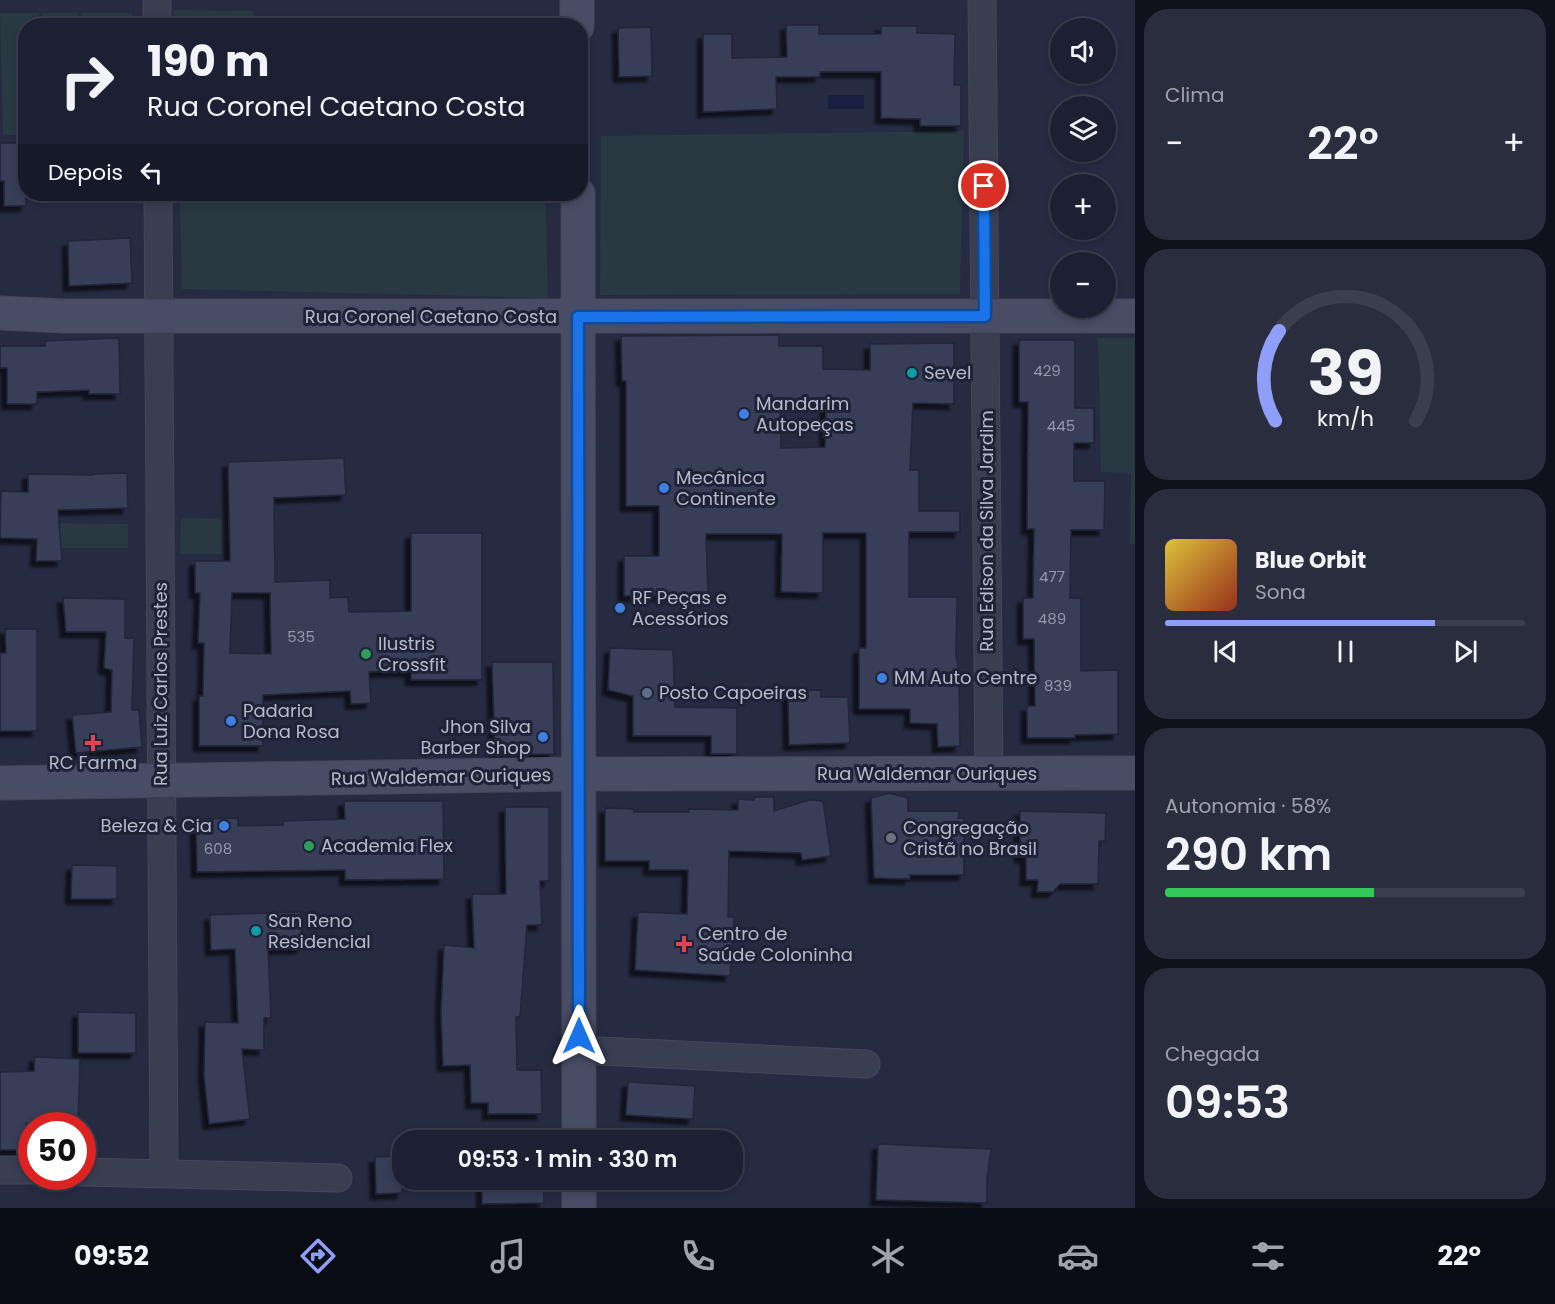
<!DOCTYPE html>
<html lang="pt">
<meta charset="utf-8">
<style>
:root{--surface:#1c2032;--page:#292d3e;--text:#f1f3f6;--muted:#a0a3ac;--line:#3a3e4d;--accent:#8f9ff9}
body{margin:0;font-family:Poppins,sans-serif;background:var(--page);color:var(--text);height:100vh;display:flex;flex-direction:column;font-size:22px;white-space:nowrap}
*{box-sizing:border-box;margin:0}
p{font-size:20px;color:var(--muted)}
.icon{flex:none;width:33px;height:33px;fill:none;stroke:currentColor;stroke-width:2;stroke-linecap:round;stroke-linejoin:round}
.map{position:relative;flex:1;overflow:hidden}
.details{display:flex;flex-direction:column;gap:9px;padding:9px;background:#0f121c;width:420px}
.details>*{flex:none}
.top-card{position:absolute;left:18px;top:18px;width:570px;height:183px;border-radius:24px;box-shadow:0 3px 9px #0003,0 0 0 2px var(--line);background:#1c2032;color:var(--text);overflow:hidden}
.buttons{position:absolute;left:1050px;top:18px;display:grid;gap:12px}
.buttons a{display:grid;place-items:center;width:66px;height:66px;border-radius:50%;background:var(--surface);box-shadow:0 3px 9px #0003,0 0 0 2px var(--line);font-size:30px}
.speed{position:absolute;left:18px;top:1112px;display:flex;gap:12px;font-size:30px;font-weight:700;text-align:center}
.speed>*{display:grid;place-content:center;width:78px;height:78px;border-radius:50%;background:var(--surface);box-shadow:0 3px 9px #0003,0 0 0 2px var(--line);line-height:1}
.speed .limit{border:9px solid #d22;background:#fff;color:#111}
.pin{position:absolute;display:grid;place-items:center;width:51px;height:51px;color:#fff;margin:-26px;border:3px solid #fff;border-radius:50%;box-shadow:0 2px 6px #0007}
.me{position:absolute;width:66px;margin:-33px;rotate:0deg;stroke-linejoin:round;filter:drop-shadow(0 0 4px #0008)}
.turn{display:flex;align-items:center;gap:21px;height:126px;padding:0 30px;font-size:27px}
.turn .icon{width:78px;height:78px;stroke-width:2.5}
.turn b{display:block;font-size:42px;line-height:51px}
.then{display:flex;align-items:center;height:57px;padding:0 30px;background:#0003;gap:12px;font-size:22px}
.big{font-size:45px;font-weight:600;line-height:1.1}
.details .tile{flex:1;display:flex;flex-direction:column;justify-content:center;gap:9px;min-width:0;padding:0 21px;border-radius:24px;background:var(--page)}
.details .dial{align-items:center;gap:0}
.dial svg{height:156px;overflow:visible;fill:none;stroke:var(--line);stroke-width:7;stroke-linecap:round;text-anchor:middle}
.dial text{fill:var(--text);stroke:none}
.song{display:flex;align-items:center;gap:18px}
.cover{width:72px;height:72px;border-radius:9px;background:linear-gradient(135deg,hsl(50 70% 55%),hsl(10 70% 35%))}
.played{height:6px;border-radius:3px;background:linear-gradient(90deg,var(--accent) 75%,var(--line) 75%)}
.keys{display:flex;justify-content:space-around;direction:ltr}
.heat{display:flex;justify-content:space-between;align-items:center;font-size:33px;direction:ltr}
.charge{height:9px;border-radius:4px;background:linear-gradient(90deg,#34c759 58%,var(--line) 0)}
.trip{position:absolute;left:392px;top:1130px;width:351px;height:60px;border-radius:24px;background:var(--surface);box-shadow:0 3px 9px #0003,0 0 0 2px var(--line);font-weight:600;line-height:60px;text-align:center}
.tabs{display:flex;height:96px;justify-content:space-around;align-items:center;background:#0b0d14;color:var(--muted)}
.tabs .icon{width:42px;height:42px}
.tabs .current{color:var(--accent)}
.tabs b{font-size:27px;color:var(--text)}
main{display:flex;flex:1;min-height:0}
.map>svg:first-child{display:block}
.green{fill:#283942}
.water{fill:#181f40}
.building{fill:#383e58;stroke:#212539;stroke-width:1.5;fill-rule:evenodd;filter:url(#shadow)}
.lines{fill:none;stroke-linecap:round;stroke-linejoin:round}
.street-casing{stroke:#44475a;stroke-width:29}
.secondary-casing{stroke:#44475a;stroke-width:35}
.street{stroke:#3a3e51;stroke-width:27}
.secondary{stroke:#484c64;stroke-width:33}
.route-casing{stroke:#114b97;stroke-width:15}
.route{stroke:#1a73e8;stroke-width:10}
.culture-dot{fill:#0f9aa8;stroke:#1f2337;stroke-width:2}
.shop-dot{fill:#3f7fe0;stroke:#1f2337;stroke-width:2}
.leisure-dot{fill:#2e9e5b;stroke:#1f2337;stroke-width:2}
.service-dot{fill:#5c6f8a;stroke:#1f2337;stroke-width:2}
.health-dot{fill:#e0444e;stroke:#1f2337;stroke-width:2}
.worship-dot{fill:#6b7280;stroke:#1f2337;stroke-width:2}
.labels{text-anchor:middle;stroke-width:6;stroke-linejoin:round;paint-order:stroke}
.number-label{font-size:15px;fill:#9599ac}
.street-label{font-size:18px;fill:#b7bacb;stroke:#1f2337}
.poi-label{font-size:18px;fill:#b7bacb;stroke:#1f2337;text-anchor:start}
</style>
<main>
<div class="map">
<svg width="1135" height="1208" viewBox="0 0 1135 1208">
<defs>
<filter id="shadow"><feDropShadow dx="-5.5" dy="5.5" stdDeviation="1.5" flood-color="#0009"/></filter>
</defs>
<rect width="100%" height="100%" fill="#262b42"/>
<path class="green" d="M174,10l79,1v14h-78z
M0,13h39v12l-13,1 -1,109h-22z
M42,13h36v12h-35z
M82,13h50v12h-50z
M964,131l-4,163 -360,1 1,-159z
M180,194h365l3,104 -366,-9z
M1098,338h37v206h-5l1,-71 -30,-1z
M181,518l41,1v35h-42z
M31,523l97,1v24h-97z"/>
<path class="water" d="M828,95h36v14h-36z"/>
<path class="building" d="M786,25h33v9h62v-8h36v7l38,1 -1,51h7v41h-41v-7l-39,-1v-46h-61v5h-44l1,32 -74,3v-78h29v24l55,-1z
M651,27l1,49 -33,1 -1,-49z
M0,143h26v63h-22v-25h-4z
M130,238l2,45 -63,3 -1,-45z
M779,335v11h44v23l47,1v-26l84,-1v61l-41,-1 -3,67h9v41h41v21h-51v65h48l-1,58 5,27h-2l1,64 -22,1 -1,-23 -27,-1v-14h-51v-61h7v-115h-43v60l-42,-1 1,-58h-76l2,61 -84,1v-40h35v-50h-33v-125h-4l-1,-45zM780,399h46l-1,48 -44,1z
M119,338l1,56h-31v-4l-52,2v12h-30v-36h-7v-22h45v-5z
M1019,340h56v68h19v35h-20v38h31l-1,49h-33l-1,68h11v73l37,-1v64l-43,1v3h-48v-32h8l-1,-67h-11v-41h10l1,-69h-7l1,-127h-9z
M344,458l2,37 -72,3 1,84 55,-2v18l18,-1 1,15 62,-1v-78h71v147h-71v-9l-42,1 2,31 -20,1 -1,-13 -87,4v51h-64v-50h4l1,-53h-6l2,-50h-5v-32h35l-2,-99zM232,593h38l1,61 -41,-1z
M127,473l1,35 -70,2 4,51h-26l1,-22 -37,-1 1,-47 27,1v-18l65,1v-1z
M63,598l62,1v39h9l-2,72h7l3,37 -66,6 -4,-38 39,-3 1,-42 -8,-2 2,-36h-40z
M5,629h32v102h-37v-78h6z
M610,648l63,2 2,57 62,1v46h-26v-18h-78v-40l-25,-6z
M492,662h61l1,92 -59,1z
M821,690v7h27l2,46 -61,2 -1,-54z
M889,793l19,5v13h51l-1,7h6v57h-54v4l-36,-1 -3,-80z
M755,797h19v14l35,-11 14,1 8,55 -29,4 -1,-7 -72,-2 -1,66h6l-4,59 -95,-6 3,-58 49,2 1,-44h-39v-9h-44v-53l29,1v3h55v-3l49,1v-11l16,1z
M344,801h99l1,78 -99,1v-10l-148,2 -1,-47 9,-6 33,-1v8l45,-1v-4l62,-2z
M505,807h44v74h-9l2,44h-15l-7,92h-4l1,53h24l1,44h-54v-11h-17l-1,-38 -27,1 -2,-53 3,-68 30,3 -2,-54h34z
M1020,811l86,2 -1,28h-6l-1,43h-38l-7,8h-16l1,-12h-12v-23h-6z
M72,865l45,1v33h-46z
M301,912l1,36 -34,1 3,69h-7v32l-22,-1 8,70 -41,5 -5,-48 1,-54 33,1 -3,-74 -24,1 -1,-35z
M78,1012l58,1v40h-58z
M35,1057l45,2 -2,66 -52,-2v27h-26v-78l34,-1z
M628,1082l67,4 -2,33 -67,-4z
M878,1144l113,5 -4,30v24l-111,-3z
M402,1156v37l-26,1 -1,-37z
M482,1179h61l1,24 -62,1z"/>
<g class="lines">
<defs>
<path id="street" d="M157,0v26
M982,0l7,774
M158,194l6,980
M579,1050l287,14
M0,1170h32
M82,1172l256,6"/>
<path id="secondary" d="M577,0v26
M578,194l1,946
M0,313l64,3h1071
M0,783l578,-9 557,-1
M579,1179v29"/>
</defs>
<use href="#street" class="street-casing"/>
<use href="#secondary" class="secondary-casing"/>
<use href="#street" class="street"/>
<use href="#secondary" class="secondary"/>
</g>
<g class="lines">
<defs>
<path id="route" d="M579,1036l-1,-719 407,-1 -1,-130"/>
</defs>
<use href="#route" class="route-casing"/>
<use href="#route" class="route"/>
</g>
<g class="culture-dot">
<circle cx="912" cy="373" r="6"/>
<circle cx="256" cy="931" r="6"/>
</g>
<g class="shop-dot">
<circle cx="744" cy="414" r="6"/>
<circle cx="664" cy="488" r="6"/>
<circle cx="620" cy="608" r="6"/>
<circle cx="882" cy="678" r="6"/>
<circle cx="231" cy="721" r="6"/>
<circle cx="543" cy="737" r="6"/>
<circle cx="224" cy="826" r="6"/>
</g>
<g class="leisure-dot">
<circle cx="366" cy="654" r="6"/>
<circle cx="309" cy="846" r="6"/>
</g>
<circle class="service-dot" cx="647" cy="693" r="6"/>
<g class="health-dot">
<path d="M90 734h6v6h6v6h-6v6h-6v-6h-6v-6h6z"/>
<path d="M681 935h6v6h6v6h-6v6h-6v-6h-6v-6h6z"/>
</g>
<circle class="worship-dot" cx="891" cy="838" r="6"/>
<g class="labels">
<g class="number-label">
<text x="1047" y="376">429</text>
<text x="1061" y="431">445</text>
<text x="1052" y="582">477</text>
<text x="1052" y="624">489</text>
<text x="301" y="642">535</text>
<text x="1058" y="691">839</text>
<text x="218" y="854">608</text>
</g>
<g class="street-label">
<text x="431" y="323">Rua Coronel Caetano Costa</text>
<text transform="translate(987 531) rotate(-90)" y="6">Rua Edison da Silva Jardim</text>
<text transform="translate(161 684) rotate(-90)" y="6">Rua Luiz Carlos Prestes</text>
<text x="927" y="780">Rua Waldemar Ouriques</text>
<text transform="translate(441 777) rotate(-1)" y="6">Rua Waldemar Ouriques</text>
</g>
<g class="poi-label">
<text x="924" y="379">Sevel</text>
<text x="756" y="410">Mandarim<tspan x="756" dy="21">Autopeças</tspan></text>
<text x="676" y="484">Mecânica<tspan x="676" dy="21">Continente</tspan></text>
<text x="632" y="604">RF Peças e<tspan x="632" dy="21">Acessórios</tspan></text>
<text x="378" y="650">Ilustris<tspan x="378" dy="21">Crossfit</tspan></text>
<text x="894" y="684">MM Auto Centre</text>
<text x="659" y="699">Posto Capoeiras</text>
<text x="243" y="717">Padaria<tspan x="243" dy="21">Dona Rosa</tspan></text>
<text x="531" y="733" text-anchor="end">Jhon Silva<tspan x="531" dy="21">Barber Shop</tspan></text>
<text x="93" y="769" text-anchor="middle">RC Farma</text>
<text x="212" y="832" text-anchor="end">Beleza &amp; Cia</text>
<text x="903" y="834">Congregação<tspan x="903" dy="21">Cristã no Brasil</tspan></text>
<text x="321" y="852">Academia Flex</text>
<text x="268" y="927">San Reno<tspan x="268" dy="21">Residencial</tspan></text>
<text x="698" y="940">Centro de<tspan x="698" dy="21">Saúde Coloninha</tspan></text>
</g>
</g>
</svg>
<div class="buttons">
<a><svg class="icon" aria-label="sound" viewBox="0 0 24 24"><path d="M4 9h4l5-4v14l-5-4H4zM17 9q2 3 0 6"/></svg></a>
<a><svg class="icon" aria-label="layers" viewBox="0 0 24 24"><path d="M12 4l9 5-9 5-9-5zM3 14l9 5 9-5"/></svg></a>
<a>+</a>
<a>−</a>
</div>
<div class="speed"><div class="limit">50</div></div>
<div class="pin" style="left:984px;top:186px;background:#d93025"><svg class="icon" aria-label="arrive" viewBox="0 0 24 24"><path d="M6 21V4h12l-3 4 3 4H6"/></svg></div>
<svg class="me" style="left:579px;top:1036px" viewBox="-20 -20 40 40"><path d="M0-17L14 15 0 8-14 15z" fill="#1a73e8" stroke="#fff" stroke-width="4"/></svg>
<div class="trip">09:53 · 1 min · 330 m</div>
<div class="top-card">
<div class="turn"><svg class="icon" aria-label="right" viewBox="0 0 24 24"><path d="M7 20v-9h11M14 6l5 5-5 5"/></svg><div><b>190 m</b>Rua Coronel Caetano Costa</div></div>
<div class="then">Depois<svg class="icon" aria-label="left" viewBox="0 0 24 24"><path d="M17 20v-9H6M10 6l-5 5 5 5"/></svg></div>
</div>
</div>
<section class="details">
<div class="tile"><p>Clima</p>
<div class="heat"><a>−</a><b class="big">22°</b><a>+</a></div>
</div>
<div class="tile dial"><svg viewBox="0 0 100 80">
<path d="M14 69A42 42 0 1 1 86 69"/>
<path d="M14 69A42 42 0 0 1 16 23" stroke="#8f9ff9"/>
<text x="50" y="56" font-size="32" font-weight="700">39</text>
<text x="50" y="72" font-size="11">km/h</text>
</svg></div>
<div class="tile">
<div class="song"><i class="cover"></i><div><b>Blue Orbit</b><p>Sona</p></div></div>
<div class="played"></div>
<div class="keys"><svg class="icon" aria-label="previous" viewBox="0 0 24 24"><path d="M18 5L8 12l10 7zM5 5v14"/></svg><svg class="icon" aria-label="pause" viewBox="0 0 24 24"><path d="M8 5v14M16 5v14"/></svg><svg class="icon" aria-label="next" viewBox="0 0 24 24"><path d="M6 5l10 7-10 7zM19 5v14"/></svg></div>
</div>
<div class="tile"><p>Autonomia · 58%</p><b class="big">290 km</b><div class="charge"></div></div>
<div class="tile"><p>Chegada</p><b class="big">09:53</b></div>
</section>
</main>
<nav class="tabs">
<b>09:52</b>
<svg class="icon current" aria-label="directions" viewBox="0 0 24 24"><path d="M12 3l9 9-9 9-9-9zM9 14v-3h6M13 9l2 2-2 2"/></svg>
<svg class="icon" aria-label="music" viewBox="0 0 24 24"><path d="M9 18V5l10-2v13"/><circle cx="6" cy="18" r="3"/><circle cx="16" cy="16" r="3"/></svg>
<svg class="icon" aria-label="phone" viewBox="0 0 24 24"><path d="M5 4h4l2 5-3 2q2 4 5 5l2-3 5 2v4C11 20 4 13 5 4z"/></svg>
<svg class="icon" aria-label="climate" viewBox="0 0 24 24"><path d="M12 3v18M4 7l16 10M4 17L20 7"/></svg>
<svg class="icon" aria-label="car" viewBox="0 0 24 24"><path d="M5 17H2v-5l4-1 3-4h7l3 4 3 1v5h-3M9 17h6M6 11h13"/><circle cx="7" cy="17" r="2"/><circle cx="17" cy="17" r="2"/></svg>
<svg class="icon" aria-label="filters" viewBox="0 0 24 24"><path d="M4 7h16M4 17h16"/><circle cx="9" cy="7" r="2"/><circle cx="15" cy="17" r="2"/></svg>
<b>22°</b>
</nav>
